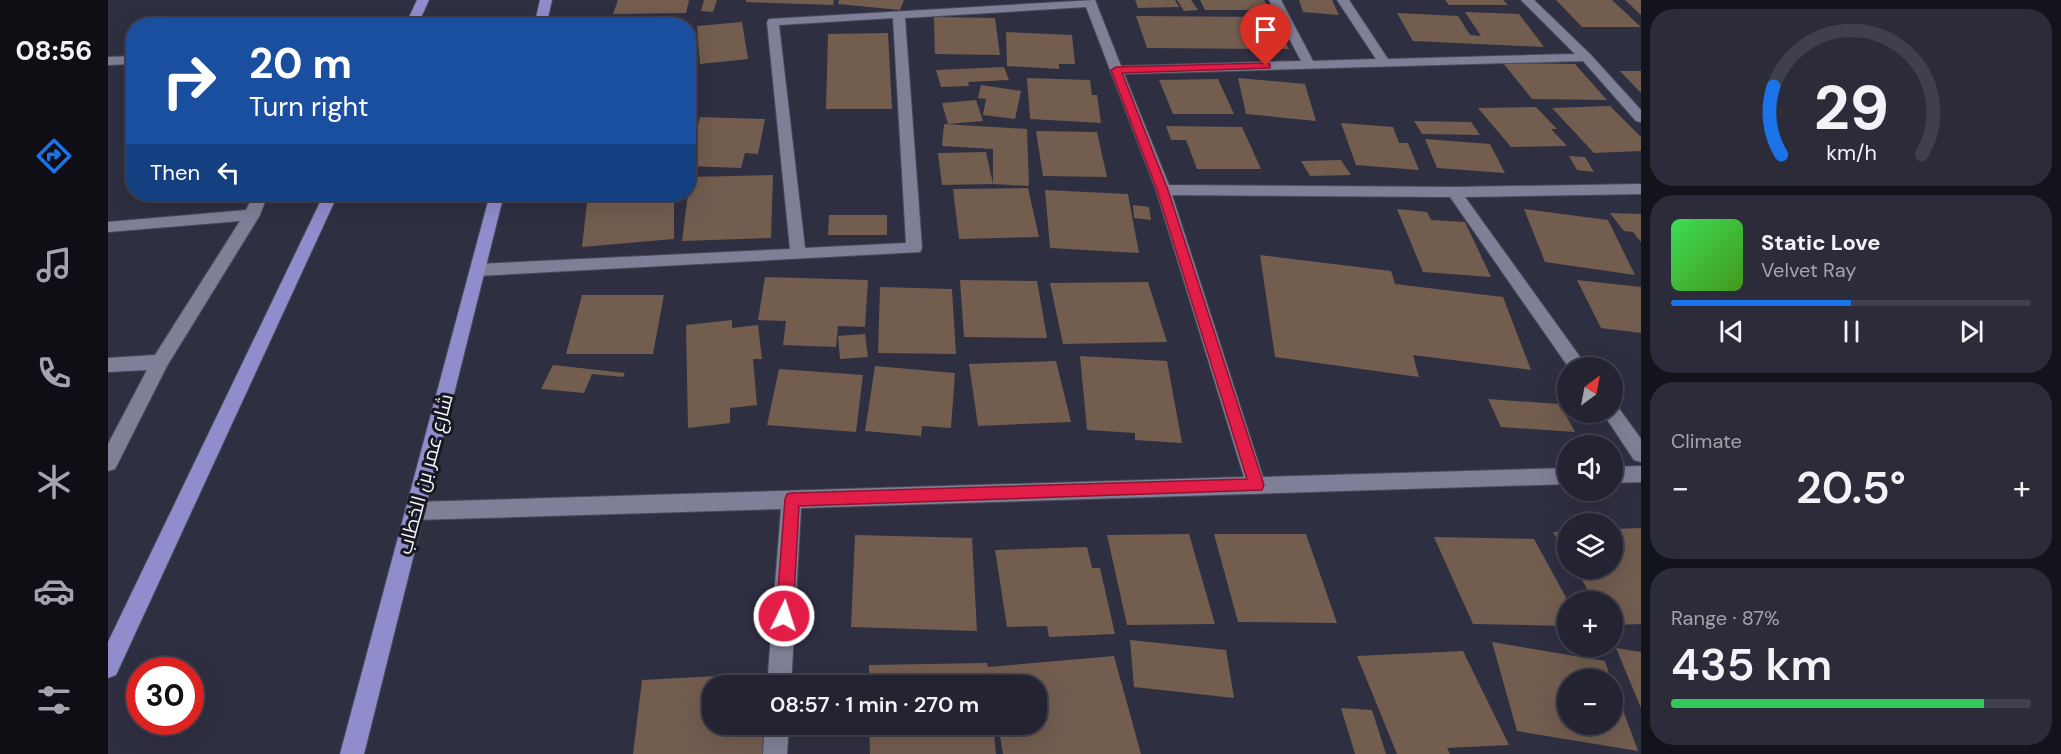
<!DOCTYPE html>
<meta charset="utf-8">
<style>
:root{--surface:#232332;--page:#2b2b3a;--text:#f1f3f6;--muted:#a3a4ac;--line:#40404d;--accent:#1a73e8}
body{margin:0;font-family:"DM Sans",Cairo,sans-serif;background:var(--page);color:var(--text);height:100vh;display:flex;flex-direction:column;font-size:22px;white-space:nowrap}
*{box-sizing:border-box;margin:0}
p{font-size:20px;color:var(--muted)}
.icon{flex:none;width:33px;height:33px;fill:none;stroke:currentColor;stroke-width:2;stroke-linecap:round;stroke-linejoin:round}
.map{position:relative;flex:1;overflow:hidden}
.drawer{display:flex;flex-direction:column;gap:9px;padding:9px;background:#13131c;width:420px}
.drawer>*{flex:none}
.guide{position:absolute;left:18px;top:18px;width:570px;height:183px;border-radius:24px;box-shadow:0 6px 24px #0002,0 0 0 2px var(--line);background:#1a4fa0;color:#fff;overflow:hidden}
.needle{width:39px;rotate:32deg}
.fabs{position:absolute;left:1449px;top:357px;display:grid;gap:12px}
.fabs a{display:grid;place-items:center;width:66px;height:66px;border-radius:50%;background:var(--surface);box-shadow:0 6px 24px #0002,0 0 0 2px var(--line);font-size:30px}
.speed{position:absolute;left:18px;top:657px;display:flex;gap:12px;font-size:30px;font-weight:700;text-align:center}
.speed>*{display:grid;place-content:center;width:78px;height:78px;border-radius:50%;background:var(--surface);box-shadow:0 6px 24px #0002,0 0 0 2px var(--line);line-height:1}
.speed .limit{border:9px solid #d22;background:#fff;color:#111}
.pin{position:absolute;display:grid;place-items:center;width:51px;height:51px;color:#fff;margin:-62px -26px;border-radius:50% 50% 50% 0;rotate:-45deg;box-shadow:0 0 6px #0007}
.pin .icon{rotate:45deg}
.me{position:absolute;width:66px;margin:-33px;rotate:4deg;stroke-linejoin:round;filter:drop-shadow(0 0 4px #0008)}
.turn{display:flex;align-items:center;gap:21px;height:126px;padding:0 24px;font-size:27px}
.turn .icon{width:78px;height:78px;stroke-width:2.5}
.turn b{display:block;font-size:42px;line-height:51px}
.then{display:flex;align-items:center;height:57px;padding:0 24px;background:#0003;gap:12px;font-size:22px}
.big{font-size:45px;font-weight:600;line-height:1.1}
.drawer .card{flex:1;display:flex;flex-direction:column;justify-content:center;gap:9px;min-width:0;padding:0 21px;border-radius:24px;background:var(--page)}
.drawer .dial{align-items:center;gap:0}
.dial svg{height:156px;overflow:visible;fill:none;stroke:var(--line);stroke-width:7;stroke-linecap:round;text-anchor:middle}
.dial text{fill:var(--text);stroke:none}
.song{display:flex;align-items:center;gap:18px}
.cover{width:72px;height:72px;border-radius:9px;background:linear-gradient(135deg,hsl(130 70% 55%),hsl(100 70% 35%))}
.played{height:6px;border-radius:3px;background:linear-gradient(90deg,var(--accent) 50%,var(--line) 50%)}
.keys{display:flex;justify-content:space-around;direction:ltr}
.heat{display:flex;justify-content:space-between;align-items:center;font-size:33px;direction:ltr}
.charge{height:9px;border-radius:4px;background:linear-gradient(90deg,#34c759 87%,var(--line) 0)}
.trip{position:absolute;left:594px;top:675px;width:345px;height:60px;border-radius:24px;background:var(--surface);box-shadow:0 6px 24px #0002,0 0 0 2px var(--line);font-weight:600;line-height:60px;text-align:center}
main{display:flex;flex:1;min-height:0}
.menu{display:flex;flex-direction:column;width:108px;justify-content:space-around;align-items:center;background:#0e0e14;color:var(--muted)}
.menu .icon{width:42px;height:42px}
.menu .on{color:var(--accent)}
.menu b{font-size:27px;color:var(--text)}
.map>svg:first-child{display:block}
.building{fill:#725d4f}
.lines{fill:none;stroke-linecap:round;stroke-linejoin:round}
.minor-casing{stroke:#4c4b5b;stroke-width:2}
.major-casing{stroke:#4c4b5b;stroke-width:2}
.minor{fill:#7f7f97;fill-rule:evenodd}
.major{fill:#8f8dcc;fill-rule:evenodd}
.route{fill:#e11d48;stroke:#92132f;stroke-width:1.5}
.labels{text-anchor:middle;stroke-width:6;stroke-linejoin:round;paint-order:stroke}
.street-label{font-size:20px;fill:#f4f4fe;stroke:#181821}
</style>
<main>
<nav class="menu">
<b>08:56</b>
<svg class="icon on" aria-label="directions" viewBox="0 0 24 24"><path d="M12 3l9 9-9 9-9-9zM9 14v-3h6M13 9l2 2-2 2"/></svg>
<svg class="icon" aria-label="music" viewBox="0 0 24 24"><path d="M9 18V5l10-2v13"/><circle cx="6" cy="18" r="3"/><circle cx="16" cy="16" r="3"/></svg>
<svg class="icon" aria-label="phone" viewBox="0 0 24 24"><path d="M5 4h4l2 5-3 2q2 4 5 5l2-3 5 2v4C11 20 4 13 5 4z"/></svg>
<svg class="icon" aria-label="climate" viewBox="0 0 24 24"><path d="M12 3v18M4 7l16 10M4 17L20 7"/></svg>
<svg class="icon" aria-label="car" viewBox="0 0 24 24"><path d="M5 17H2v-5l4-1 3-4h7l3 4 3 1v5h-3M9 17h6M6 11h13"/><circle cx="7" cy="17" r="2"/><circle cx="17" cy="17" r="2"/></svg>
<svg class="icon" aria-label="filters" viewBox="0 0 24 24"><path d="M4 7h16M4 17h16"/><circle cx="9" cy="7" r="2"/><circle cx="15" cy="17" r="2"/></svg>
</nav>
<div class="map">
<svg width="1533" height="754" viewBox="0 0 1533 754">
<rect width="100%" height="100%" fill="#2f2f42"/>
<path class="building" d="M510,0h71l-3,13 -73,1z
M596,0h13l-4,12 -12,-1z
M638,0h88l-1,5 -61,-2 -26,-1z
M731,0h65l-4,10 -62,-6z
M1027,0h40l4,7 -41,1z
M1069,0h14l7,10 -14,1z
M1092,0h64l5,10h-64z
M1191,0h33l7,15 -36,-3z
M1337,0h58l5,5h-59z
M1448,0h56l29,27h-59z
M1517,0h16v15z
M1357,12l54,2 25,33 -131,-6 -16,-28 61,3 12,19 11,1z
M1028,16l136,1 17,32 -142,-1z
M826,17l61,1 5,37 -65,-1z
M634,22l6,37 -48,5 -3,-38z
M898,32l66,3 3,29h-16v5l-52,-3z
M780,33l4,76h-66l2,-75z
M1395,63l72,1 32,36 -75,-1z
M896,67l5,13 -41,2 1,4 -28,1 -5,-17z
M1512,71h21v22z
M919,78l63,2 2,15h5l4,28 -71,-4z
M1130,78l67,6 11,37 -70,-7z
M1110,79l16,35h-61l-14,-34z
M873,85l40,6 -6,28 -32,-4 3,-16 -8,-1z
M868,100l7,21 -35,3 -6,-21z
M1502,106l31,31v14l-47,2 -42,-45z
M1428,107l21,22h-6l16,17 -56,1 -33,-39z
M592,117l65,2 -7,35 -13,-1 -4,15 -53,-2z
M1306,121l57,1 9,13 -58,-1z
M1233,123l52,4 6,16h9l11,27 -63,-5z
M836,124l83,5 2,57 -36,-2v-35l-51,-3z
M1058,126l76,1 19,42h-64l-11,-29h-15z
M928,131l61,1 10,45 -64,-1z
M1317,139l65,5 15,29 -68,-5z
M878,152l7,32 -51,1 -4,-32z
M1461,156l16,1 9,15 -17,-2z
M1233,160l10,15 -41,1 -9,-15z
M665,175l-2,63 -89,3 8,-64z
M920,188l11,49 -80,2 -6,-50z
M937,190l83,4 11,59 -89,-5z
M480,194h86v45l-92,8z
M1025,205l16,2 2,13 -17,-2z
M1289,209l30,3 4,8 34,2 26,55 -68,-5z
M1416,209l84,11 27,55 -90,-13z
M1502,213l31,1v28l-8,-10 -9,-1z
M721,215h58v20h-59z
M1152,255l131,16 4,13 108,13 28,73 -118,-15 6,22 -144,-20z
M657,277l103,3 -3,47 -27,-1 -2,21 -53,-2 3,-24 -28,-1z
M852,280l77,1 10,57 -83,-1z
M1469,280l64,7v46l-40,-5z
M1040,282l19,60 -104,2 -13,-61z
M772,287l72,2 4,65 -78,-1z
M474,295h82l-11,59h-87z
M624,320v8l26,-3 4,34h-9l4,46 -27,3v15l-42,5 -2,-103z
M757,334l3,23 -28,2 -2,-23z
M972,356l87,5 15,82 -47,-3v-7l-48,-3z
M948,361l15,61 -93,4 -9,-62z
M445,365l72,8 -2,4 -31,-3 -8,19 -43,-4z
M767,366l80,7 -4,55 -29,-2 -1,10 -56,-5z
M671,369l84,6 -7,57 -89,-7z
M1380,399l72,5 15,28 -74,-5z
M1533,528v96l-29,1v-23h-17l-20,-34h37v-39z
M1460,531v25l-15,-24z
M1081,534l26,90 -88,1 -20,-90z
M1106,534h92l31,89 -99,-1z
M747,535l117,3 5,93 -126,-4z
M1326,537l100,2 34,62v25l-95,-2z
M979,547l5,21h8l15,66 -66,3 -2,-11 -40,1 -12,-77z
M1022,640l96,10 8,48 -100,-11z
M1384,642l113,19 6,19h-43v44h44l1,-41 25,68 -121,-20z
M1508,648l25,4v56z
M1355,651l46,94 -62,3 3,6h-53l-40,-98z
M1006,656l27,98h-138l-5,-30h38v-38h-45l-3,-16 2,16h-121v-21l118,-2 1,4z
M665,673l-1,13h-60v38h59v30h-138l9,-74z
M1233,708l31,2 14,44h-31z
M761,724h124l3,30h-126z"/>
<g class="lines">
<defs>
<path id="minor" d="M987,0l26,66 180,-5 -32,-61h12l32,61 63,-2 -39,-59h12l39,59 187,-5 -54,-54h13l56,54 51,56v12l-5,-1 -53,-60 -459,13 45,111 285,2 187,-3v10l-176,3 123,171h-19l-119,-171 -278,-2 91,282 305,-9v16l-767,24 -10,178h-24l14,-177 -366,11 -7,-3 -3,-6 3,-6 7,-3 829,-25 -88,-287 -70,-183 -181,11 17,230 -2,4 -442,24 -6,-2 -2,-4 2,-4 6,-2 312,-15 -23,-227 2,-3zM785,18l13,225 -101,5 -26,-223z
M26,56v8l-26,1v-8z
M146,194h14l-8,21 -93,151 -52,103 -7,2v-27l39,-74 -39,2v-14l47,-3 85,-134 -132,11v-10l138,-12z
M1504,405l6,2 23,32v23l-7,-2 -32,-48h10z
M1533,466v16l-29,1v-16z
M657,724h24l-2,30h-24z"/>
<path id="major" d="M309,0h12l-12,26h-12z
M432,0h12l-6,26h-12z
M216,194h14l-222,481 -8,3v-36z
M382,194h14l-140,560h-24z"/>
</defs>
<use href="#minor" class="minor-casing"/>
<use href="#major" class="major-casing"/>
<use href="#minor" class="minor"/>
<use href="#major" class="major"/>
</g>
<path class="route" d="M1158,63l4,1v4l-148,5 46,117 96,295 -2,5 -463,16 -6,110 -3,5 -6,3 -6,-3 -2,-5 9,-117 2,-5 5,-1 455,-14 -90,-289 -46,-120 5,-3z"/>
<g class="labels">
<g class="street-label">
<text transform="translate(317 474) rotate(-75)" y="7">شارع عمر بن الخطاب</text>
</g>
</g>
</svg>
<div class="fabs">
<a><svg class="needle" viewBox="-14 -14 28 28"><path d="M0-13l5 13h-10z" fill="#e53935"/><path d="M0 13l5-13h-10z" fill="#a3a4ac"/></svg></a>
<a><svg class="icon" aria-label="sound" viewBox="0 0 24 24"><path d="M4 9h4l5-4v14l-5-4H4zM17 9q2 3 0 6"/></svg></a>
<a><svg class="icon" aria-label="layers" viewBox="0 0 24 24"><path d="M12 4l9 5-9 5-9-5zM3 14l9 5 9-5"/></svg></a>
<a>+</a>
<a>−</a>
</div>
<div class="speed"><div class="limit">30</div></div>
<div class="pin" style="left:1158px;top:66px;background:#d93025"><svg class="icon" aria-label="arrive" viewBox="0 0 24 24"><path d="M6 21V4h12l-3 4 3 4H6"/></svg></div>
<svg class="me" style="left:676px;top:616px" viewBox="-20 -20 40 40"><circle r="17" fill="#e11d48" stroke="#fff" stroke-width="3"/><path d="M0-11L8 9 0 5-8 9z" fill="#fff"/></svg>
<div class="trip">08:57 · 1 min · 270 m</div>
<div class="guide">
<div class="turn"><svg class="icon" aria-label="right" viewBox="0 0 24 24"><path d="M7 20v-9h11M14 6l5 5-5 5"/></svg><div><b>20 m</b>Turn right</div></div>
<div class="then">Then<svg class="icon" aria-label="left" viewBox="0 0 24 24"><path d="M17 20v-9H6M10 6l-5 5 5 5"/></svg></div>
</div>
</div>
<section class="drawer">
<div class="card dial"><svg viewBox="0 0 100 80">
<path d="M14 69A42 42 0 1 1 86 69"/>
<path d="M14 69A42 42 0 0 1 10 34" stroke="#1a73e8"/>
<text x="50" y="56" font-size="32" font-weight="700">29</text>
<text x="50" y="72" font-size="11">km/h</text>
</svg></div>
<div class="card">
<div class="song"><i class="cover"></i><div><b>Static Love</b><p>Velvet Ray</p></div></div>
<div class="played"></div>
<div class="keys"><svg class="icon" aria-label="previous" viewBox="0 0 24 24"><path d="M18 5L8 12l10 7zM5 5v14"/></svg><svg class="icon" aria-label="pause" viewBox="0 0 24 24"><path d="M8 5v14M16 5v14"/></svg><svg class="icon" aria-label="next" viewBox="0 0 24 24"><path d="M6 5l10 7-10 7zM19 5v14"/></svg></div>
</div>
<div class="card"><p>Climate</p>
<div class="heat"><a>−</a><b class="big">20.5°</b><a>+</a></div>
</div>
<div class="card"><p>Range · 87%</p><b class="big">435 km</b><div class="charge"></div></div>
</section>
</main>
